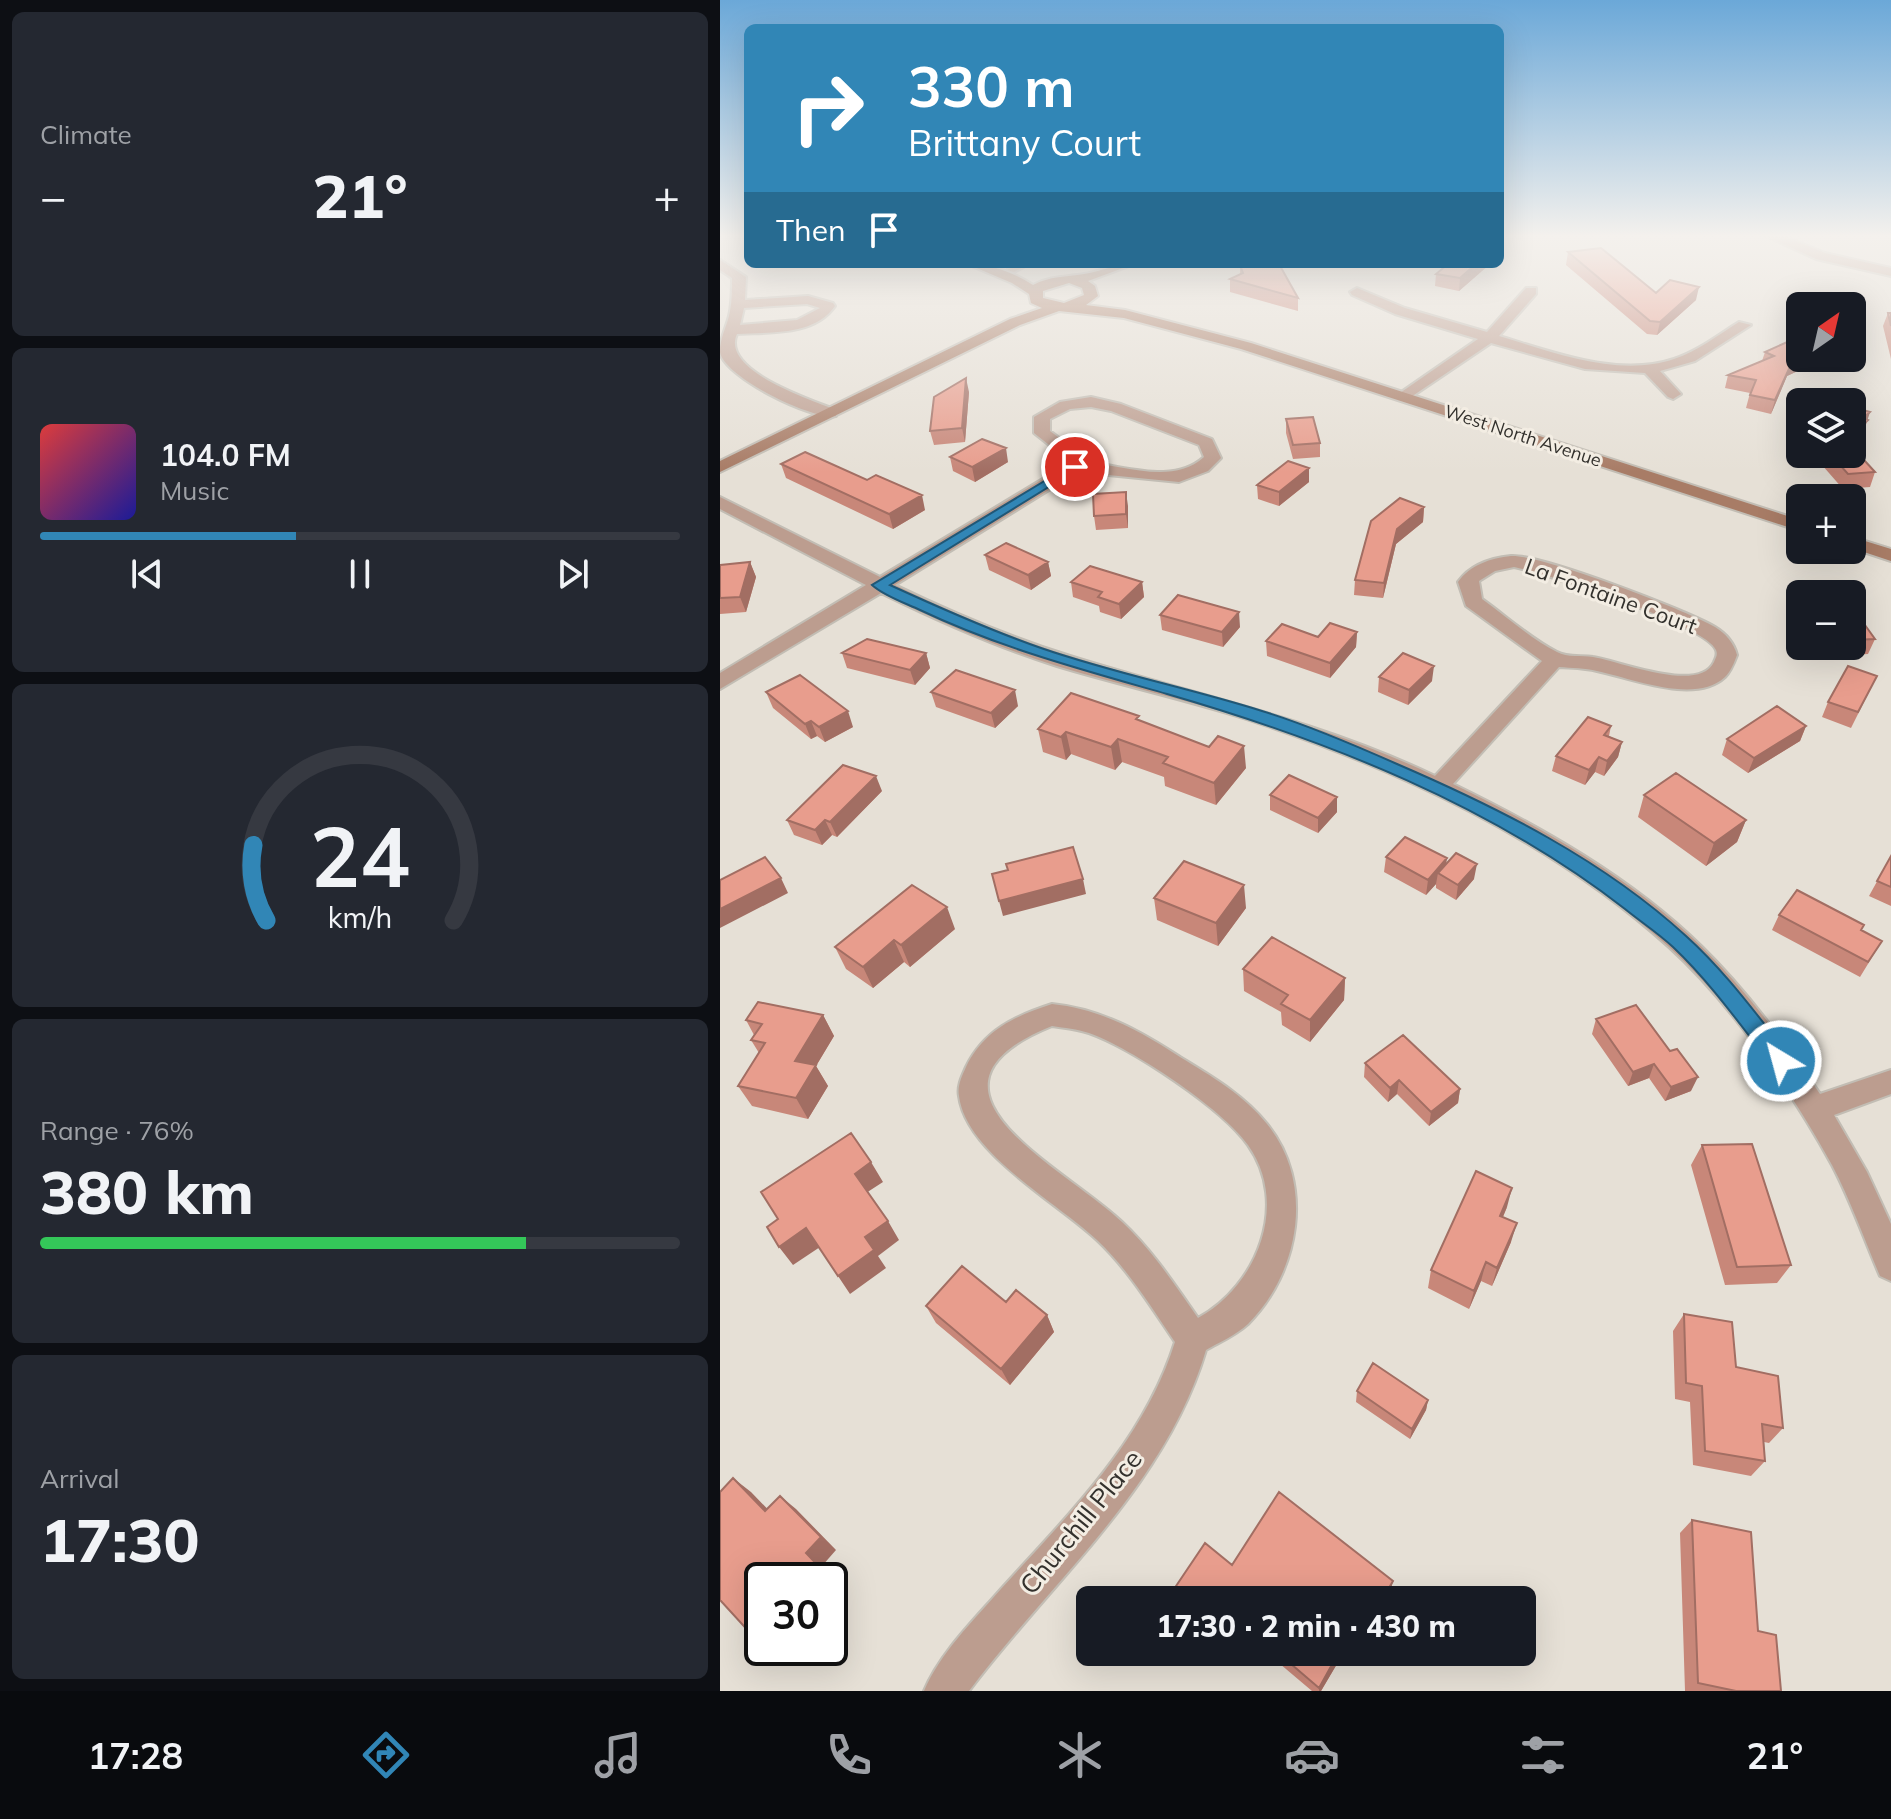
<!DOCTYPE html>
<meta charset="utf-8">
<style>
:root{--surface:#171b24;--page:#242831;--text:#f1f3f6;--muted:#9ea1a6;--line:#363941;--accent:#3186b6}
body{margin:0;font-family:Mulish,sans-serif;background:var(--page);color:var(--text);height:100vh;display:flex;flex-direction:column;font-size:30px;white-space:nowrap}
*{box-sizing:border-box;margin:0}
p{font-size:26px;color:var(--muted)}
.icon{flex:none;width:44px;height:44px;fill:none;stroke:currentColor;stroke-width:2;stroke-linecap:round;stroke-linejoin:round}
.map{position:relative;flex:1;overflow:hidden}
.drawer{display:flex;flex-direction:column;gap:12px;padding:12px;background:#0d0f14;width:720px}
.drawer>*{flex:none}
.hud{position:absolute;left:24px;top:24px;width:760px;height:244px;border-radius:12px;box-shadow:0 8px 32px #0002;background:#3186b6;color:#fff;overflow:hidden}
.needle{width:52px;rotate:34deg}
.tools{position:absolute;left:1066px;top:292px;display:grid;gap:16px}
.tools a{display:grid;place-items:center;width:80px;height:80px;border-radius:12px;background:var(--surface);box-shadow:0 8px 32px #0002;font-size:40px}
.speed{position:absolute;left:24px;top:1562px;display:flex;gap:16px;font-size:40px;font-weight:700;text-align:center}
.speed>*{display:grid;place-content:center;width:104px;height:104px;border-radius:50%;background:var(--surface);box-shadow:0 8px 32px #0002;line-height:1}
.speed .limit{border:4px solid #111;border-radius:12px;background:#fff;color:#111}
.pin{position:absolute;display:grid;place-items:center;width:68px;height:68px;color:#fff;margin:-34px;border:4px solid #fff;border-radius:50%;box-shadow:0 2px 8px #0007}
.me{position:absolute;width:88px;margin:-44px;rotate:323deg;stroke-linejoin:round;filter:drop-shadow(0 0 6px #0008)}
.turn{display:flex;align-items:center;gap:28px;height:168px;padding:0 32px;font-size:36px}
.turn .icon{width:104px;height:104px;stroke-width:2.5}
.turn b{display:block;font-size:56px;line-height:68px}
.then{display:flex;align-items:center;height:76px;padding:0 32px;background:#0003;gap:16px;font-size:30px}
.big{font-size:60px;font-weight:800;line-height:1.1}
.drawer .widget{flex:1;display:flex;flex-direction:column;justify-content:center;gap:12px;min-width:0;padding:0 28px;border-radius:12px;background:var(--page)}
.drawer .dial{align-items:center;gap:0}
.dial svg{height:208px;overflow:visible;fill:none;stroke:var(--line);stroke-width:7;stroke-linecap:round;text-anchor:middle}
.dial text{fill:var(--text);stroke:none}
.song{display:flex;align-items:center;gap:24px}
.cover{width:96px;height:96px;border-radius:12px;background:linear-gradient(135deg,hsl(0 70% 55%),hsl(240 70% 35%))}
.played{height:8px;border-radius:4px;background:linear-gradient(90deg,var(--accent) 40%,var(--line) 40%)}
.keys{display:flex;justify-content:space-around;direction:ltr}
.heat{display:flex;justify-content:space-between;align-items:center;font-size:44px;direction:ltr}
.charge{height:12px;border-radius:6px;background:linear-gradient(90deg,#34c759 76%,var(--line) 0)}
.trip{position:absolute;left:356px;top:1586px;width:460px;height:80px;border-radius:12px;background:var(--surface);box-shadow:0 8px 32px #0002;font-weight:800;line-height:80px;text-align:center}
.tab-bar{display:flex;height:128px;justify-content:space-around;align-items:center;background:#090b0e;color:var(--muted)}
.tab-bar .icon{width:56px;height:56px}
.tab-bar .active{color:var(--accent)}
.tab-bar b{font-size:36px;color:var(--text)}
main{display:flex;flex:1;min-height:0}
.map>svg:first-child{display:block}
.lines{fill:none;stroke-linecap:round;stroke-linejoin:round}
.lane-casing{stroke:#c2bdb4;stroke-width:4}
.street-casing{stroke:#c2bdb4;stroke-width:4}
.secondary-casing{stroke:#c2bdb4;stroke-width:4}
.lane{fill:#bc9d8f;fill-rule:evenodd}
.street{fill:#bc9d8f;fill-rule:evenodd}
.secondary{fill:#a87c66;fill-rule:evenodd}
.wall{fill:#c88779}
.shaded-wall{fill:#a26e63}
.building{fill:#e89d8d;stroke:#a26e63;stroke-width:2}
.route{fill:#3186b6;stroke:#205776;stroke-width:2}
.labels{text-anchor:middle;stroke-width:6;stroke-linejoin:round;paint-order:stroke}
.far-street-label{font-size:18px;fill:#33312d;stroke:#f3ede3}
.street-label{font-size:22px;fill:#33312d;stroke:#f3ede3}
.near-street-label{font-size:26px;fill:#33312d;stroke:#f3ede3}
</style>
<main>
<section class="drawer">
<div class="widget"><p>Climate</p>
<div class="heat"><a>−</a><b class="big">21°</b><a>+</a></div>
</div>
<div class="widget">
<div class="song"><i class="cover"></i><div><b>104.0 FM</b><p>Music</p></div></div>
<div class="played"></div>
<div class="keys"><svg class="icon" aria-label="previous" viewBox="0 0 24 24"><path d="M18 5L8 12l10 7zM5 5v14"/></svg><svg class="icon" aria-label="pause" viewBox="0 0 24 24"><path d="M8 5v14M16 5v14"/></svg><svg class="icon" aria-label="next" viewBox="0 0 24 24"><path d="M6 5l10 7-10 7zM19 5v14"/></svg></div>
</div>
<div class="widget dial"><svg viewBox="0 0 100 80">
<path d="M14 69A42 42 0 1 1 86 69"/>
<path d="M14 69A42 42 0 0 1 9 40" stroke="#3186b6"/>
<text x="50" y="56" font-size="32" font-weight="700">24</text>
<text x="50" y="72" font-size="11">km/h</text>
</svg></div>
<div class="widget"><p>Range · 76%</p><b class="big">380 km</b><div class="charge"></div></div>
<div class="widget"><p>Arrival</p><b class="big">17:30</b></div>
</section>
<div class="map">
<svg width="1171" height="1691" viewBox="0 0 1171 1691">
<rect width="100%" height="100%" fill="#e6e0d6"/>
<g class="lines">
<defs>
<path id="lane" d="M299,264h10l-15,8 -7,-2z"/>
<path id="street" d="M1044,235h17l44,18 66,15v8l-75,-17z
M0,260l26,17 -1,23 63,-4 25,7 2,3c-21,30 -65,26 -98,28 -17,37 75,66 99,76v6c-23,5 -112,-39 -116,-64 0,-14 6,-24 9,-36 3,-12 3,-25 3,-38l-12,-8zM87,304l13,4 -23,12 -57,5 4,-17z
M637,288l48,20 82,24 39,-44h10v6l-37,42c54,16 119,42 175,23 24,-8 44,-24 65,-37l12,3 -56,36 -35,10 21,23 -8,5 -5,-2 -23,-24 -60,-4 -94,-26 -86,58 -5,-2v-6l78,-54 -83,-25 -43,-19 -2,-3z
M371,397l30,7 91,35 9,19 -13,13 -29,11 -101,-10 -183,113c56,27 114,52 175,71 124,39 246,63 365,120l107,-115 -76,-55 -8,-24c12,-17 33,-24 53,-26 29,-2 175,54 204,71 10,6 19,16 22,28 -3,8 -6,16 -12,22 -30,28 -94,1 -128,-6 -12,-3 -25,-3 -38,-4l-106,117c88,43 179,94 249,163 45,44 83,96 118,147l71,-24v24l-57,21 33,57 24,52v57l-11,-5c-16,-37 -29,-75 -48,-111 -40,-73 -102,-163 -163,-218 -120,-108 -271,-178 -422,-228 -63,-20 -127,-34 -190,-53 -61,-19 -119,-45 -176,-73l-161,96v-16l146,-88 -146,-76v-12l160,80 186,-112 -8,-13 -24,-19v-16l26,-15zM371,407l20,4 88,34 5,12c-33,30 -84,6 -124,5l-10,-16 -20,-15v-12l20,-10zM794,567c31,6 192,58 202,83 2,5 0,7 -2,12 -15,32 -95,-1 -121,-5 -11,-2 -26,1 -36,-5 -26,-13 -51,-36 -75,-53l-3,-18 16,-10z
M332,1004c49,5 88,27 128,53 31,19 64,38 87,67 48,59 33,148 -19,200 -12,11 -28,18 -42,26 -41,137 -154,230 -237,341h-45c16,-38 50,-71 77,-102 68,-75 143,-148 174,-247 -24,-35 -47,-73 -78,-102 -39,-37 -131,-87 -138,-144 -2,-10 3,-20 7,-29 18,-37 49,-51 86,-63zM332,1026c13,2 25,3 37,7 42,15 133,75 159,112 42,59 9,141 -50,173 -23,-33 -46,-68 -76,-96 -56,-54 -226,-133 -70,-196z"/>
<path id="secondary" d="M247,264c23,0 46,8 66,21 17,-9 33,-8 51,-11 18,-3 32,-10 50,-10l-46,17 7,5 3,10 -12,9 39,5 126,33 549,177v11l-559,-182 -117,-31 -65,-7 -39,14 -300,147v-11l290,-142 32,-11 -11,-5 -2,-9 -17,-11zM349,283l13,5 2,7 -20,8 -21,-5v-7z
M1132,537l39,12v12l-39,-13z"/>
</defs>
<use href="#lane" class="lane-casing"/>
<use href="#street" class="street-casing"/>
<use href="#secondary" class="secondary-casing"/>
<use href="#lane" class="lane"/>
<use href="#street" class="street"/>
<use href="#secondary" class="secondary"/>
</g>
<path class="wall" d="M848,252l88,41 40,7 -39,35 -10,-1 -81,-69z
M728,264h42l-31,27 -24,-5 1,-12z
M520,265l58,33v13l-68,-19v-13l10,-5z
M1168,313h3v46l-8,-33z
M1045,352l52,10 -30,14 -16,38 -25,-6 4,-15 -25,-5 3,-13 34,-14z
M249,392l-4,50 -31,3 -4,-14z
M566,419l34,24v14l-27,2 -7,-26z
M1106,454h26l23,18 -5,15 -27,2 -21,-24z
M230,457l58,5 -33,20 -22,-11z
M61,464l86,16 58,30 -32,19 -107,-51z
M589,468v14l-30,24 -21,-7 -1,-14z
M408,506v22l-32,2 -2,-14z
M704,507l-1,15 -27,22 -13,54 -29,-3 1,-15z
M265,555l63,7 3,14 -20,14 -42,-20z
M30,562l6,15 -10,35 -26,2v-49z
M351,582h71l2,15 -23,22 -21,-7 -1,-6 -26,-9z
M1132,607l23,32 -7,15 -28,2 -6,-10h18z
M440,615l80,12 -17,20 -61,-17z
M637,632l-1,15 -26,31 -63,-22 -1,-15z
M122,653h84l4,15 -15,17 -68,-17z
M1157,676l-26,52 -29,-11 6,-15z
M659,677l53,4 -24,24 -30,-13z
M46,692l87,35 -28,15 -8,-6 -6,3 -38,-31z
M211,692l87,14 -23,22 -59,-21z
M419,721l107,47 -30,37 -51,-19 -1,-9 -42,-15 -7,8 -44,-16 -5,6 -23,-8 -5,-23z
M891,726l-2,10 13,6 -4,15 -14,19 -9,-4 -10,13 -33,-14 4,-15z
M1086,726l-6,15 -52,32 -26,-18 5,-16z
M162,791l-45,46 -5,-2 -10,10 -28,-10 -7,-15z
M550,795l67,2v15l-19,21 -48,-23z
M924,795l102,25 -9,22 -31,24 -68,-49z
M1171,856v50l-22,-10z
M666,857l61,7 27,15 -18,21 -20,-12v-4l-10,11 -42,-23z
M434,898l92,10 -28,38 -61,-26z
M1059,915l82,15 21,11 -22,36 -88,-47z
M235,929l-45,38 -6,-5 -31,26 -27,-19 -11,-22z
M523,969l102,9 -1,22 -34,42 -28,-17 -1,-13 -37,-21z
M103,1015l11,21 -18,30 12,20 -20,33 -56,-13 -14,-20 21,-33 -8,-13 3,-5 -8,-15z
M876,1019l95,72 -26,10 -16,-23 -21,8 -36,-52z
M645,1063l95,26 -2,14 -29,23 -32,-32 -9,8 -24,-25z
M982,1145l89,120 -14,18 -52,2 -34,-120z
M787,1207l-4,10 8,25 -19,44 -11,-5 -12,28 -41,-21 3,-18z
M286,1302l41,13 7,17 -44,53 -74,-62 -10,-17z
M964,1314l52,53 47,61 -14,15 -5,-1 1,19 -14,15 -58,-11 -3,-63 -15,-3 -2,-68z
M637,1391l71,9 -2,10 -16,29 -54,-37z
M972,1520l66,111 23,60h-96l-5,-158z
M546,1652h78l-23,39h-9z"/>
<path class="shaded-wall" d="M756,264h14l-31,27 1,-13z
M979,287l-3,13 -39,35 3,-13z
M1081,358h18l-2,4 -30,14 -16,38 4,-14 17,-38z
M246,378l3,14 -4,50 -3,-14z
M1150,412l-7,22 -11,10v-9l11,-17z
M286,448l2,14 -33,20 -3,-15z
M589,468v14l-30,24v-14z
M406,492l2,14v22l-2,-14z
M202,495l3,15 -32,19 -4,-15z
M704,507l-1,15 -27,22 -13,54 1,-15 13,-54z
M30,562l6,15 -10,35 -6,-15z
M328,562l3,14 -20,14 -3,-15z
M422,582l2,15 -23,22 -2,-15z
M519,612l1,15 -17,20 -1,-15z
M637,632l-1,15 -26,31v-15z
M206,653l4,15 -15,17 -5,-15z
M714,666l-2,15 -24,24 1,-15z
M295,690l3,16 -23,22 -4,-15z
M128,711l5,16 -28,15 -6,-15z
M91,721l6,15 -6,3 -6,-15z
M1086,726l-6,15 -52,32 6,-15z
M346,732l5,22 -5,6 -5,-23z
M398,739l4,23 -7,8 -4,-23z
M902,742l-4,15 -14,19 3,-15z
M524,746l2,22 -30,37 -2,-22z
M879,757l-4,15 -10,13 4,-15z
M156,776l6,15 -45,46 -7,-15z
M617,797v15l-19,21v-15z
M105,820l7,15 -10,10 -7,-15z
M1026,820l-9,22 -31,24 8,-23z
M727,858l-2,16 -7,-1 -2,11 -10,11 2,-15z
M757,864l-3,15 -18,21 2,-15z
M61,878l7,15 -68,35v-19z
M363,879l3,15 -83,22 -4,-15z
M524,885l2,23 -28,38 -2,-23z
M227,907l8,22 -45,38 -9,-22z
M174,940l10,22 -31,26 -10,-21z
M625,978l-1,22 -34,42v-22z
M103,1015l11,21 -18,30 12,20 -20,33 -12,-21 -1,-37z
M934,1064l-5,14 -21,8 5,-14z
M978,1077l-7,14 -26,10 6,-14z
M679,1080l-2,14 -9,8 2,-14z
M740,1089l-2,14 -29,23 2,-14z
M151,1162l12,20 -17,11 -11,-19z
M792,1188l-5,19 -12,28 5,-19z
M168,1221l11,19 -21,16 8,12 -36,26 -12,-18 27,-39z
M797,1223l-6,19 -19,44 5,-18z
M86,1228l14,19 -27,18 -14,-18z
M766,1262l-5,19 -12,28 5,-18z
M327,1315l7,17 -44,53 -9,-16z
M708,1400l-2,10 -16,29 2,-10z
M13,1478l18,14 31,32 -17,-13z
M60,1496l16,13 40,41 -14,16 22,22 -14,17v-25h-4l-20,-27z
M673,1581l-3,12 -4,7h-4z
M47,1648h27l-10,12 -18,-10z
M619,1652h5l-23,39h-2v-3z"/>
<path class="building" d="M881,248l55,45 14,-13 29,7 -39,35 -10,-1 -82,-69z
M535,264h24l19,34 -68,-19 13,-6 -3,-8z
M728,264h28l-16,14 -24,-4z
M1168,313h3v13z
M1076,338l4,2v18h1l-9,4 -17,38 -25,-5 6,-15 -28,-5 46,-19 -9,-4z
M246,378l-4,50 -32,3 4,-34z
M1132,407l18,5 -7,6 5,2 -16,15z
M593,417l7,26 -27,2 -7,-26z
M262,439l24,9 -34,19 -22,-10z
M1132,449h2l21,23 -27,2 -18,-20h22z
M85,452l62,28 9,-5 46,20 -33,19 -108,-50z
M568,461l21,7 -30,24 -22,-7z
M406,492v22l-32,2 -1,-22z
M680,498l24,9 -27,22 -13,54 -29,-3 16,-59z
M286,543l42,19 -20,13 -43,-20z
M30,562l-10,35 -20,1v-33z
M370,566l52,16 -23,22 -21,-7 4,-5 -31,-10z
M458,595l61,17 -17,20 -62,-17z
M1132,607l23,32 -23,1z
M610,623l27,9 -27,31 -64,-22 16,-17 36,13z
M147,639l59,14 -16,17 -68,-17z
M683,653l31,13 -25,24 -30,-13z
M1128,666l29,10 -19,36 -30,-10z
M236,670l59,20 -24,23 -60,-21z
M80,675l48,36 -29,16 -8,-6 -6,3 -39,-32z
M351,693l68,23 -3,3 73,28 9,-11 26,10 -30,37 -51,-20 5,-6 -50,-18 -7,8 -45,-15 -5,5 -23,-8z
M1057,706l29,20 -52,32 -27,-19z
M868,717l23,9 -7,9 18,7 -15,19 -8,-4 -10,13 -33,-14z
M123,765l33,11 -46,46 -5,-2 -10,10 -28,-10z
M956,773l70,47 -32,23 -70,-48z
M569,775l48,22 -19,21 -48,-23z
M685,837l42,21 -19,22 -42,-23z
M353,847l10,32 -84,22 -7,-27 16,-4 -2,-6z
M736,853l21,11 -19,21 -20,-12z
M1171,856v31l-14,-6z
M45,857l16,21 -61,31v-29z
M464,861l60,24 -28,38 -62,-25z
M192,885l35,22 -46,38 -7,-5 -31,27 -28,-20z
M1077,890l67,35 -3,5 21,11 -14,21 -89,-47z
M552,937l73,41 -35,42 -29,-16 7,-9 -45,-26z
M38,1002l65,13 -28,46 21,4 -20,33 -58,-12 27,-43 -14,-3 11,-16 -16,-4z
M916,1005l34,46 7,-2 21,28 -27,10 -17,-23 -21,8 -37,-53z
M683,1035l57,54 -29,23 -32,-32 -9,8 -25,-25z
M131,1133l20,29 -16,12 33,47 -23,16 9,13 -36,26 -32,-48 -27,19 -12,-20 11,-8 -17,-27z
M1032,1144l39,121 -54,2 -35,-122z
M756,1171l36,17 -12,28 17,7 -20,45 -11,-6 -12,29 -43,-21z
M242,1266l44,36 10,-12 31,25 -46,54 -75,-63z
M964,1314l48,8 4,45 42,9 5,52 -21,-4 3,37 -60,-10 -3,-65 -16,-3z
M653,1363l55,37 -16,29 -55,-38z
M13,1478l32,33 15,-15 41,41 -15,16 23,24 -3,3h-64v66l-42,-46v-108z
M559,1492l114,89 -11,19h-206l-6,-5 35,-52 27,22z
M972,1520l59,12 7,99 18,4 5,56h-45l-38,-8z
M557,1652h62l-20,36z"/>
<linearGradient id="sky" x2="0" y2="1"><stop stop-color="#6ba8d8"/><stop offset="0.5" stop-color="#f4f1ed"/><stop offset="1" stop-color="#f4f1ed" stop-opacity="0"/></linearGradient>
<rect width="1171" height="472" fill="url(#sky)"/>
<path class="route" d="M351,465l10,2 -191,118c50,23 99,45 151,63 72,25 148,40 221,63 46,14 90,33 135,53 102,44 206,96 289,172 39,35 70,78 103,119l3,6 -3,7 -8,2 -7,-2c-33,-42 -63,-85 -101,-121 -15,-14 -32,-25 -48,-38 -134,-104 -296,-168 -458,-215 -84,-24 -167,-46 -247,-84 -15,-7 -36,-14 -48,-25z"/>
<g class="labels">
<g class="far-street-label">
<text transform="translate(803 436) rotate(18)" y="6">West North Avenue</text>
</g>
<g class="street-label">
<text transform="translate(891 596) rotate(20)" y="8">La Fontaine Court</text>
</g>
<g class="near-street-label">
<text transform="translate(361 1522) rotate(-51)" y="9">Churchill Place</text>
</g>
</g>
</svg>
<div class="tools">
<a><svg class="needle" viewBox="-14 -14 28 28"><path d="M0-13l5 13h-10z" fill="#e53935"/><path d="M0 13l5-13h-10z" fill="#9ea1a6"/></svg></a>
<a><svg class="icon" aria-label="layers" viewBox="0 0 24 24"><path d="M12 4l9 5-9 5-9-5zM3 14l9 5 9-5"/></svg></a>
<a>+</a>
<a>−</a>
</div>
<div class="speed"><div class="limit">30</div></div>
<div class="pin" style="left:355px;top:467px;background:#d93025"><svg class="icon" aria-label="arrive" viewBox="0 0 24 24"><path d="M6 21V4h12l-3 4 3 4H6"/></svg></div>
<svg class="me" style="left:1061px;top:1061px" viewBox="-20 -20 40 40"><circle r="17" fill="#3186b6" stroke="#fff" stroke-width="3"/><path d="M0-11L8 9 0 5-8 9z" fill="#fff"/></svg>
<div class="trip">17:30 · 2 min · 430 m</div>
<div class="hud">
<div class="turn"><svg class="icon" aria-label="right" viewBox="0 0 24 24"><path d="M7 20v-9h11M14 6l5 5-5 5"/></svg><div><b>330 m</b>Brittany Court</div></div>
<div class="then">Then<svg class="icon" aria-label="arrive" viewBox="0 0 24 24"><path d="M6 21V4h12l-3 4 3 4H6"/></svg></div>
</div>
</div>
</main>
<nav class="tab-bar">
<b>17:28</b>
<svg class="icon active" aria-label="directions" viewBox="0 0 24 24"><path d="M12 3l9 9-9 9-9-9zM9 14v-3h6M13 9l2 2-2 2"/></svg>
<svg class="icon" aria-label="music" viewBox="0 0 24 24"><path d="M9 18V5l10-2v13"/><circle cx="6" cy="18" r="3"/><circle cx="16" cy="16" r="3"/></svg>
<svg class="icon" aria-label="phone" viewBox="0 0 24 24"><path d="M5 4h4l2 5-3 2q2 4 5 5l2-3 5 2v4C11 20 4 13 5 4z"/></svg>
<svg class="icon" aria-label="climate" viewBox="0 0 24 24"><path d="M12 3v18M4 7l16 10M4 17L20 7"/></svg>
<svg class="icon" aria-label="car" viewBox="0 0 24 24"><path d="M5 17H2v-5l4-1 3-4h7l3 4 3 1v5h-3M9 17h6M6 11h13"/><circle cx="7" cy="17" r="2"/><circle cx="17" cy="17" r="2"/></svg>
<svg class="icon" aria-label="filters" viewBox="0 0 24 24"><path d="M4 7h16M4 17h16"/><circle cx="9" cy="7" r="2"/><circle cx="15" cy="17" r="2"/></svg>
<b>21°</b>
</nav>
